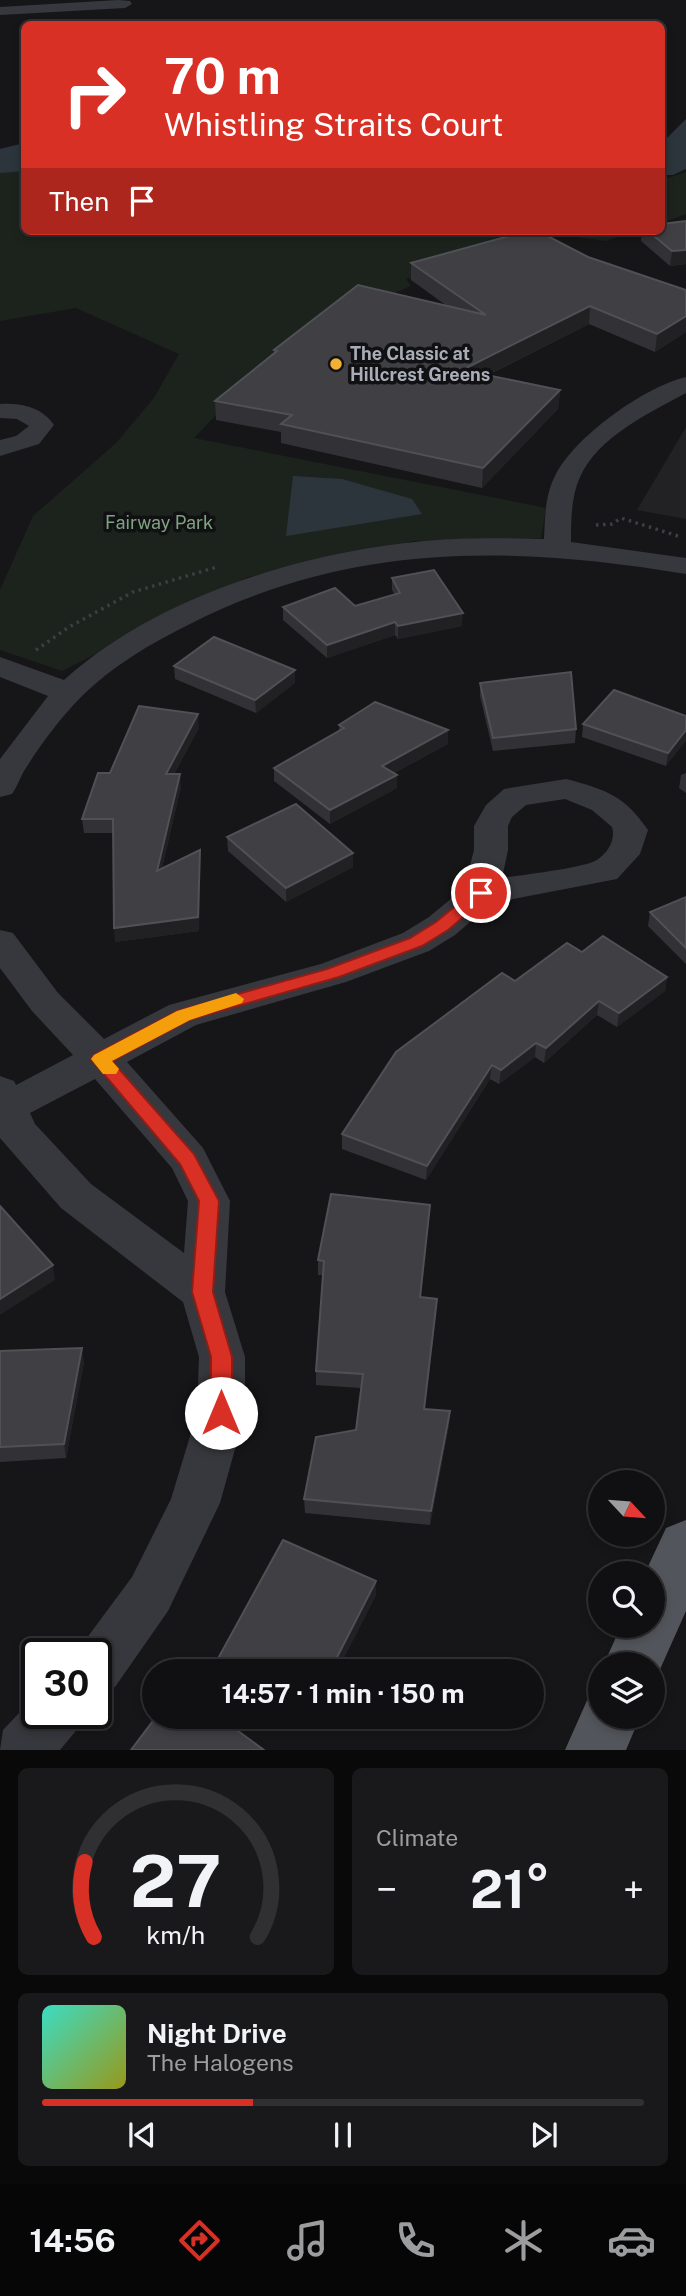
<!DOCTYPE html>
<meta charset="utf-8">
<style>
:root{--surface:#101012;--page:#19191b;--text:#f1f3f6;--muted:#9c9d9f;--line:#303032;--accent:#d93025}
body{margin:0;font-family:"Public Sans",sans-serif;background:var(--page);color:var(--text);height:100vh;display:flex;flex-direction:column;font-size:26px;white-space:nowrap}
*{box-sizing:border-box;margin:0}
p{font-size:23px;color:var(--muted)}
.icon{flex:none;width:38px;height:38px;fill:none;stroke:currentColor;stroke-width:2;stroke-linecap:round;stroke-linejoin:round}
.map{position:relative;height:1750px;overflow:hidden}
.sheet{display:flex;flex-direction:column;gap:18px;padding:18px;background:#09090a;flex:1}
.sheet>*{flex:none}
.hud{position:absolute;left:21px;top:21px;width:644px;height:214px;border-radius:10px;box-shadow:0 4px 10px #0003,0 0 0 2px var(--line);background:#d93025;color:#fff;overflow:hidden}
.needle{width:46px;rotate:116deg}
.controls{position:absolute;left:588px;top:1470px;display:grid;gap:14px}
.controls a{display:grid;place-items:center;width:77px;height:77px;border-radius:50%;background:var(--surface);box-shadow:0 4px 10px #0003,0 0 0 2px var(--line);font-size:35px}
.speed{position:absolute;left:21px;top:1638px;display:flex;gap:14px;font-size:35px;font-weight:700;text-align:center}
.speed>*{display:grid;place-content:center;width:91px;height:91px;border-radius:50%;background:var(--surface);box-shadow:0 4px 10px #0003,0 0 0 2px var(--line);line-height:1}
.speed .limit{border:4px solid #111;border-radius:10px;background:#fff;color:#111}
.pin{position:absolute;display:grid;place-items:center;width:60px;height:60px;color:#fff;margin:-30px;border:4px solid #fff;border-radius:50%;box-shadow:0 2px 7px #0007}
.me{position:absolute;width:77px;margin:-38px;rotate:0deg;stroke-linejoin:round;filter:drop-shadow(0 0 5px #0008)}
.turn{display:flex;align-items:center;gap:24px;height:147px;padding:0 28px;font-size:32px}
.turn .icon{width:91px;height:91px;stroke-width:2.5}
.turn b{display:block;font-size:49px;line-height:60px}
.then{display:flex;align-items:center;height:66px;padding:0 28px;background:#0003;gap:14px;font-size:26px}
.big{font-size:52px;font-weight:700;line-height:1.1}
.sheet .widget{flex:1;display:flex;flex-direction:column;justify-content:center;gap:10px;min-width:0;padding:0 24px;border-radius:10px;background:var(--page)}
.sheet .dial{align-items:center;gap:0}
.dial svg{height:182px;overflow:visible;fill:none;stroke:var(--line);stroke-width:7;stroke-linecap:round;text-anchor:middle}
.dial text{fill:var(--text);stroke:none}
.song{display:flex;align-items:center;gap:21px}
.cover{width:84px;height:84px;border-radius:10px;background:linear-gradient(135deg,hsl(170 70% 55%),hsl(60 70% 35%))}
.played{height:7px;border-radius:4px;background:linear-gradient(90deg,var(--accent) 35%,var(--line) 35%)}
.keys{display:flex;justify-content:space-around;direction:ltr}
.heat{display:flex;justify-content:space-between;align-items:center;font-size:38px;direction:ltr}
.sheet .tiles{flex:1;display:grid;gap:18px;grid-template-columns:1fr 1fr}
.widget:last-child{grid-column:span 2}
.trip{position:absolute;left:142px;top:1659px;width:402px;height:70px;border-radius:35px;background:var(--surface);box-shadow:0 4px 10px #0003,0 0 0 2px var(--line);font-weight:700;line-height:70px;text-align:center}
.tab-bar{display:flex;height:112px;justify-content:space-around;align-items:center;background:#060607;color:var(--muted)}
.tab-bar .icon{width:49px;height:49px}
.tab-bar .active{color:var(--accent)}
.tab-bar b{font-size:32px;color:var(--text)}
.map>svg:first-child{display:block}
.built{fill:#222225}
.green{fill:#1c231d}
.water{fill:#2c353c}
.lines{fill:none;stroke-linecap:round;stroke-linejoin:round}
.path{stroke:#3d3f44;stroke-width:3.5;stroke-dasharray:2.5 4.5;stroke-linecap:butt}
.minor{fill:#37383d;fill-rule:evenodd}
.primary{fill:#53555c;fill-rule:evenodd}
.wall{fill:#323236}
.shaded-wall{fill:#212124}
.building{fill:#3f3f44;stroke:#4f5156;stroke-width:2}
.route{fill:#d93025;stroke:#8d1f18;stroke-width:2}
.slow{fill:#f59e0b}
.poi-dot{fill:#f2b134;stroke:#111113;stroke-width:2.5}
.labels{text-anchor:middle;stroke-width:7;stroke-linejoin:round;paint-order:stroke}
.far-poi-label{font-size:18px;font-weight:bold;fill:#a8adb8;stroke:#111113;text-anchor:start}
.far-park-label{font-size:18px;fill:#7fa381;stroke:#111113}
</style>
<div class="map">
<svg width="686" height="1750" viewBox="0 0 686 1750">
<rect width="100%" height="100%" fill="#161618"/>
<path class="built" d="M686,427v92l-49,-9z"/>
<path class="green" d="M24,149v82h612l-30,10 -45,-6 -155,44 5,7 -38,16 -109,63 -70,73 352,70 -5,30 -127,3 -166,36 -186,94 -62,-21v-60l33,-74 83,-73 38,-45 25,-44 -103,-46 -76,13v-162z
M686,172v42l-24,9v-43z"/>
<path class="water" d="M686,119v50l-13,6h-11v-32z
M24,143v28l-24,2v-24z
M293,476l49,3 70,20 10,15 -136,22z"/>
<g class="lines">
<path class="path" d="M596,525l16,-1 9,-6 57,18
M36,650l33,-23 64,-35 84,-25"/>
<path class="minor" d="M118,0l12,1 2,3 -7,4 -125,7v-8z
M686,377v16c-37,20 -88,44 -106,84 -9,20 -9,43 -9,65l115,16v16c-175,-29 -336,-32 -498,51 -38,19 -74,40 -105,70 -23,23 -42,49 -59,76 -4,7 -7,16 -12,23l-12,3v-38l48,-63 -48,-19v-20l64,23c89,-80 224,-123 341,-137 46,-6 93,-5 139,-4 1,-21 1,-44 11,-63 19,-39 89,-89 131,-99z
M0,404c21,-1 42,3 54,21l-15,19 -39,12v-16l16,-4 13,-10 -12,-7 -17,-1z
M566,779c39,10 59,17 82,51l-8,24 -23,25 -125,24 -37,32 -26,16 -83,31 -150,43 -69,37 76,86 27,53 -5,91 20,65v56l-25,90 -52,108 -53,76 -19,7v-40h-21l57,-77 39,-78 26,-86 2,-56 -16,-55 -122,-94 -61,-70v-62l14,5 2,4 57,-30 -41,-44 -32,-43v-38l13,3 45,60 46,46 65,-34 152,-41 82,-31 26,-16 35,-29 10,-38v-24l12,-21 18,-16zM565,799l27,11 20,17c4,12 -4,26 -15,33 -13,8 -76,15 -95,18l6,-28v-24l4,-9 14,-12zM95,1079l77,89 16,33 -4,52 -93,-69 -56,-60 -5,-11z
M37,1694v19h46l-8,19 -15,18h-60l3,-20z"/>
<path class="primary" d="M686,1520v91l-33,74v-21h-49l17,-38h32v-53h-8l21,-45z
M600,1691v26h40l-14,33h-61l24,-54z"/>
</g>
<path class="wall" d="M686,221v43l-16,2 -29,-25 1,-10h20z
M588,257l98,33v42l-31,20 -66,-28 -101,51 72,15 -2,19 -76,79 -201,-45v-11l-65,-12 -1,-19 59,-48v-3l173,-44 -36,-26v-17z
M392,578l70,48 -64,13 -3,-4 -68,23 -44,-38v-13l72,-1 40,-11 -3,-5z
M174,666l121,17 -39,30 -81,-34z
M480,683l96,46 -1,14 -82,8 -13,-55z
M686,716l-20,50 -84,-29 1,-13z
M339,725l109,19 -54,29 3,15 -67,36 -56,-43v-13l65,-37z
M199,728l-25,46 7,13 -19,81 38,-18v14l-1,67 -84,11 -2,-109h-29l-2,-14 28,-46z
M686,773v20l-7,-5 2,-13z
M227,837l126,30 -67,35 -58,-51z
M686,897v67l-38,-38 2,-14z
M582,952l85,25 -2,14 -48,36 -20,-12 -53,48 -9,-6 -36,27 -9,-5 -64,101 -84,-31v-15l173,-153z
M430,1205l-9,92 16,2 -12,110 25,2 -1,14 -19,100 -125,-12 -1,-14 52,-69 5,-42 -45,-3v-14l7,-96h-5v-15z
M0,1351l84,11 -18,96 -66,4z
M376,1581v14l-39,76h-121l-1,-7z
M296,1717h17l-3,7z"/>
<path class="shaded-wall" d="M686,250v14l-16,2 2,-15z
M590,306l-1,18 -128,64 1,-18z
M686,316v16l-31,20 2,-18z
M560,390l-2,19 -76,79 1,-20z
M463,613l-1,13 -64,13v-13z
M395,622v13l-68,23v-13z
M295,670v13l-39,30 -1,-13z
M198,714l1,14 -32,59 -1,-13z
M448,730v14l-66,36v-14z
M686,730v11l-20,25 2,-13z
M180,774l1,13 -23,97 -1,-13z
M397,775v13l-67,36v-14z
M200,850v14l-1,67 -84,11 -1,-14z
M353,853v14l-67,35v-14z
M667,977l-2,14 -48,36 2,-14z
M599,1001l-2,14 -53,48 2,-15z
M536,1043l-1,14 -36,27 2,-14z
M492,1065l-2,14 -64,101 1,-14z
M430,1205l-1,14 -9,93v-15z
M53,1265l2,15 -55,35v-16z
M437,1299l-1,14 -12,110v-14z
M82,1348l2,14 -18,96 -2,-14z
M450,1411l-1,14 -19,100 1,-14z
M376,1581v14l-39,76h-7z"/>
<path class="building" d="M686,221v29l-14,1 -24,-20h14v-7z
M527,231h11l50,26 98,33v26l-29,18 -67,-28 -128,64 98,20 -77,78 -202,-44 11,-9 -77,-14 62,-50 -3,-1 84,-65 128,30 -75,-52z
M434,570l29,43 -65,13 -3,-4 -68,23 -44,-38 52,-19 20,18 45,-13 -8,-15z
M214,637l81,33 -40,30 -81,-34z
M571,672l5,57 -83,9 -13,-55z
M614,690l72,26v14l-18,23 -85,-29z
M375,702l73,28 -66,36 15,9 -67,35 -56,-42 70,-40 -5,-3z
M139,706l59,8 -32,60h14l-23,97 43,-21 -2,67 -84,11 -1,-109h-31l16,-46h12z
M296,804l57,49 -67,35 -59,-51z
M686,897v51l-36,-36z
M603,936l64,41 -48,36 -20,-12 -53,47 -10,-5 -35,27 -9,-5 -65,101 -85,-32 54,-82 106,-79 13,8 52,-38 15,9z
M331,1194l99,11 -10,92 17,2 -13,110 26,2 -19,100 -127,-12 12,-62 40,-7 7,-56 -47,-3 8,-110 -6,-1z
M0,1206l53,59 -53,34z
M82,1348l-18,96 -64,3v-96z
M283,1540l93,41 -46,90h-101l-14,-7z
M156,1717h63l45,33h-133z"/>
<path class="route" d="M481,888l6,1 2,4 -2,4 -39,33 -26,16 -83,31 -150,43 -77,41 82,93 25,47 -6,91 19,65v56l-3,7 -8,3 -7,-3 -3,-7v-56l-19,-65 7,-91 -19,-37 -89,-105 3,-4 83,-44 150,-42 83,-31 26,-16 40,-33z"/>
<path class="slow" d="M236,993l8,6 -2,4 -52,17 -78,41 7,8 -3,5h-13l-12,-15 3,-4 83,-44z"/>
<circle class="poi-dot" cx="336" cy="364" r="7"/>
<g class="labels">
<g class="far-poi-label">
<text x="350" y="360">The Classic at<tspan x="350" dy="21">Hillcrest Greens</tspan></text>
</g>
<g class="far-park-label">
<text x="159" y="529">Fairway Park</text>
</g>
</g>
</svg>
<div class="controls">
<a><svg class="needle" viewBox="-14 -14 28 28"><path d="M0-13l5 13h-10z" fill="#e53935"/><path d="M0 13l5-13h-10z" fill="#9c9d9f"/></svg></a>
<a><svg class="icon" aria-label="search" viewBox="0 0 24 24"><circle cx="10" cy="10" r="6"/><path d="M15 15l6 6"/></svg></a>
<a><svg class="icon" aria-label="layers" viewBox="0 0 24 24"><path d="M12 4l9 5-9 5-9-5zM3 14l9 5 9-5"/></svg></a>
</div>
<div class="speed"><div class="limit">30</div></div>
<div class="pin" style="left:481px;top:893px;background:#d93025"><svg class="icon" aria-label="arrive" viewBox="0 0 24 24"><path d="M6 21V4h12l-3 4 3 4H6"/></svg></div>
<svg class="me" style="left:221px;top:1413px" viewBox="-20 -20 40 40"><circle r="19" fill="#fff"/><path d="M0-13L10 11 0 6-10 11z" fill="#d93025"/></svg>
<div class="trip">14:57 · 1 min · 150 m</div>
<div class="hud">
<div class="turn"><svg class="icon" aria-label="right" viewBox="0 0 24 24"><path d="M7 20v-9h11M14 6l5 5-5 5"/></svg><div><b>70 m</b>Whistling Straits Court</div></div>
<div class="then">Then<svg class="icon" aria-label="arrive" viewBox="0 0 24 24"><path d="M6 21V4h12l-3 4 3 4H6"/></svg></div>
</div>
</div>
<section class="sheet">
<div class="tiles">
<div class="widget dial"><svg viewBox="0 0 100 80">
<path d="M14 69A42 42 0 1 1 86 69"/>
<path d="M14 69A42 42 0 0 1 10 36" stroke="#d93025"/>
<text x="50" y="56" font-size="32" font-weight="700">27</text>
<text x="50" y="72" font-size="11">km/h</text>
</svg></div>
<div class="widget"><p>Climate</p>
<div class="heat"><a>−</a><b class="big">21°</b><a>+</a></div>
</div>
<div class="widget">
<div class="song"><i class="cover"></i><div><b>Night Drive</b><p>The Halogens</p></div></div>
<div class="played"></div>
<div class="keys"><svg class="icon" aria-label="previous" viewBox="0 0 24 24"><path d="M18 5L8 12l10 7zM5 5v14"/></svg><svg class="icon" aria-label="pause" viewBox="0 0 24 24"><path d="M8 5v14M16 5v14"/></svg><svg class="icon" aria-label="next" viewBox="0 0 24 24"><path d="M6 5l10 7-10 7zM19 5v14"/></svg></div>
</div>
</div>
</section>
<nav class="tab-bar">
<b>14:56</b>
<svg class="icon active" aria-label="directions" viewBox="0 0 24 24"><path d="M12 3l9 9-9 9-9-9zM9 14v-3h6M13 9l2 2-2 2"/></svg>
<svg class="icon" aria-label="music" viewBox="0 0 24 24"><path d="M9 18V5l10-2v13"/><circle cx="6" cy="18" r="3"/><circle cx="16" cy="16" r="3"/></svg>
<svg class="icon" aria-label="phone" viewBox="0 0 24 24"><path d="M5 4h4l2 5-3 2q2 4 5 5l2-3 5 2v4C11 20 4 13 5 4z"/></svg>
<svg class="icon" aria-label="climate" viewBox="0 0 24 24"><path d="M12 3v18M4 7l16 10M4 17L20 7"/></svg>
<svg class="icon" aria-label="car" viewBox="0 0 24 24"><path d="M5 17H2v-5l4-1 3-4h7l3 4 3 1v5h-3M9 17h6M6 11h13"/><circle cx="7" cy="17" r="2"/><circle cx="17" cy="17" r="2"/></svg>
</nav>
